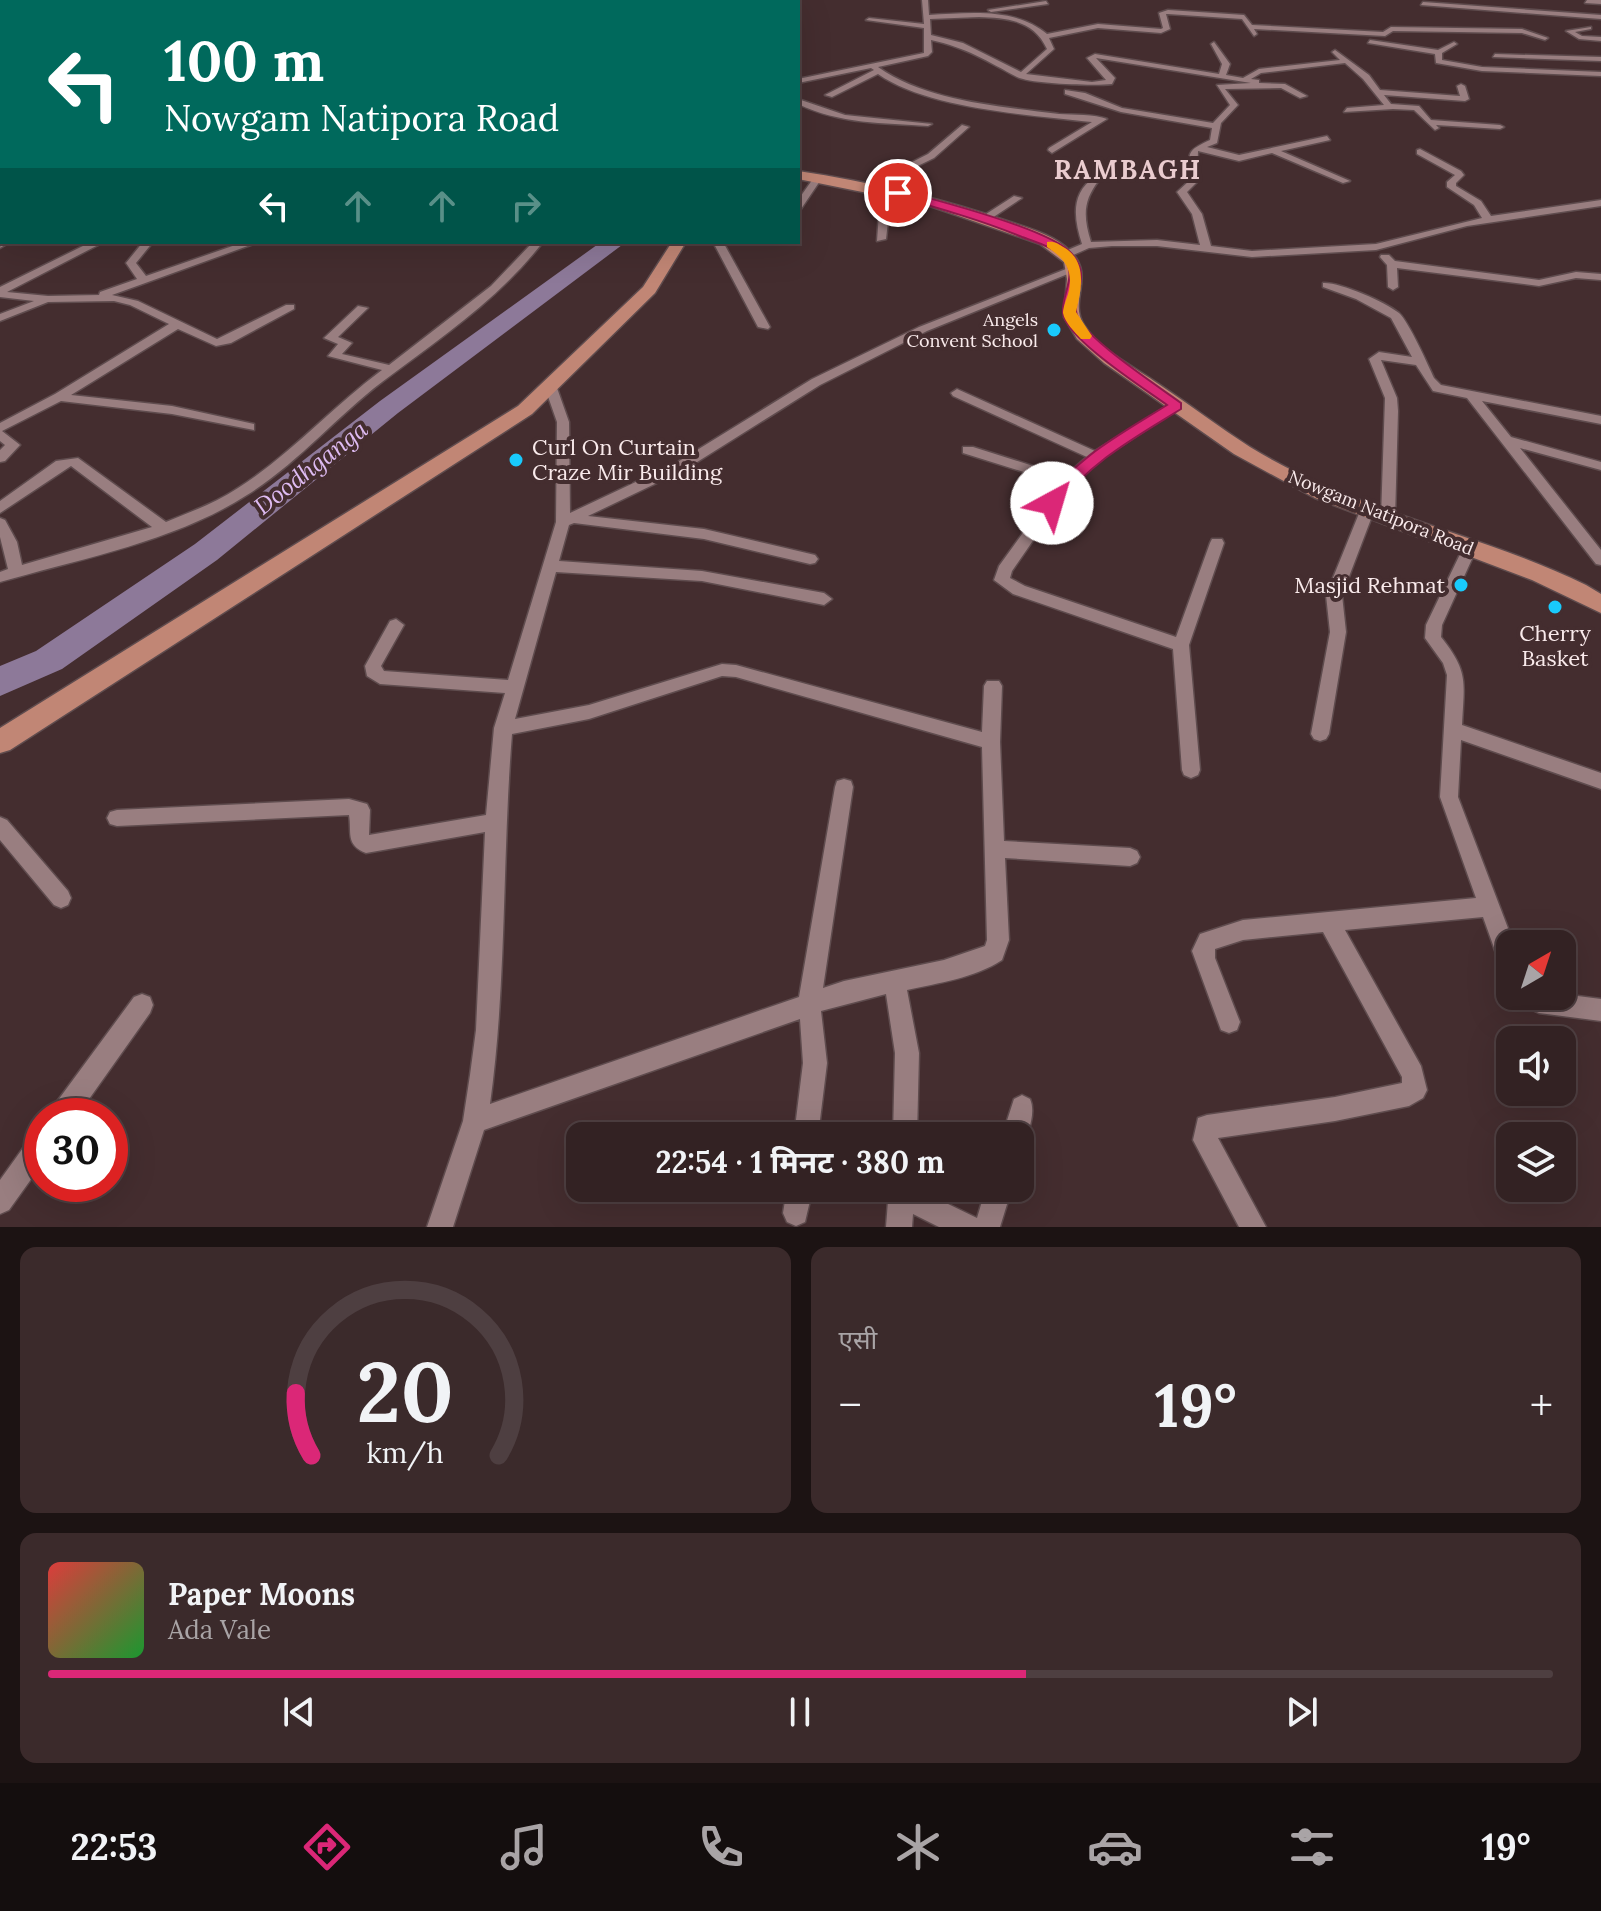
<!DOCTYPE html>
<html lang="hi">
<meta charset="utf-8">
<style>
:root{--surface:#332223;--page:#3b2a2b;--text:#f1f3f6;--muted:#a9a4a6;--line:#4e3f41;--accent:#db2777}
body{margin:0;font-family:Lora,"Noto Sans Devanagari",serif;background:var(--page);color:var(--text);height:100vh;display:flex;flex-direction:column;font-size:30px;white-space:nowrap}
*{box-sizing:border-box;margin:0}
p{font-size:26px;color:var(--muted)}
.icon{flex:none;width:44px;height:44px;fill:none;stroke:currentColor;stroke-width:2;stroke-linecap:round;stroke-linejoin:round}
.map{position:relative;height:1227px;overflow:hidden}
.drawer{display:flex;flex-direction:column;gap:20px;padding:20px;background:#1c1313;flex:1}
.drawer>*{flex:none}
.banner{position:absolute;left:0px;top:0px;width:800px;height:244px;box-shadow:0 8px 32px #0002,0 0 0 2px var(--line);background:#00695c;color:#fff;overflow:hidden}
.needle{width:52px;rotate:39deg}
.buttons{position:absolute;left:1496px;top:930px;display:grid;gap:16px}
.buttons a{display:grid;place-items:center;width:80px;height:80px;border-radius:16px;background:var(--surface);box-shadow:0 8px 32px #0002,0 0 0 2px var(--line);font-size:40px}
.speed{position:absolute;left:24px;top:1098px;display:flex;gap:16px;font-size:40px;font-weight:700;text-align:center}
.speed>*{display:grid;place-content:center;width:104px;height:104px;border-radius:50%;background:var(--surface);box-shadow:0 8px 32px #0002,0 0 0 2px var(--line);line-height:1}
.speed .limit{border:12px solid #d22;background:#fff;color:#111}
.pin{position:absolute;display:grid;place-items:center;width:68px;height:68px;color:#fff;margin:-34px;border:4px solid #fff;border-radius:50%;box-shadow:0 2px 8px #0007}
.me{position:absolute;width:88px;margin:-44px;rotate:39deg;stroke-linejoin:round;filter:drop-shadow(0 0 6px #0008)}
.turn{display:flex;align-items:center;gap:28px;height:168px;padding:0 32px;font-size:36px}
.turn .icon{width:104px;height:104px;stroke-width:2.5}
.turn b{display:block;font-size:56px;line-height:68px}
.lanes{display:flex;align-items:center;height:76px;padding:0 32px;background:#0003;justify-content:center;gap:40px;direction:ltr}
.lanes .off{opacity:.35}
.big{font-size:60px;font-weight:700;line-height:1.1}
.drawer .tile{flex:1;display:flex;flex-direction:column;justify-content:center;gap:12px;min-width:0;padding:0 28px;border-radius:16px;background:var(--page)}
.drawer .dial{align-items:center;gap:0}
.dial svg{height:208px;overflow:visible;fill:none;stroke:var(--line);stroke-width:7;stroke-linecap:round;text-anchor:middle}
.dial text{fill:var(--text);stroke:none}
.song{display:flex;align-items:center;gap:24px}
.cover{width:96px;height:96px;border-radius:12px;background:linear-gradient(135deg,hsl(0 70% 55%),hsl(130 70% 35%))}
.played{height:8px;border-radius:4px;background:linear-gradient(90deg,var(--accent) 65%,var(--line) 65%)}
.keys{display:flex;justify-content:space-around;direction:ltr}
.heat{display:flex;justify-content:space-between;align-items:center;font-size:44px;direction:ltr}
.drawer .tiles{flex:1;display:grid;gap:20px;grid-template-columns:1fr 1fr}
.tile:last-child{grid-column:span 2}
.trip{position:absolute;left:566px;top:1122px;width:468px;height:80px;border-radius:16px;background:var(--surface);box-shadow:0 8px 32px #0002,0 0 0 2px var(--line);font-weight:700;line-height:80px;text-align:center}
.dock{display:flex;height:128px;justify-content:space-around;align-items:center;background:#140e0e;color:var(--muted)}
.dock .icon{width:56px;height:56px}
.dock .active{color:var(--accent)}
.dock b{font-size:36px;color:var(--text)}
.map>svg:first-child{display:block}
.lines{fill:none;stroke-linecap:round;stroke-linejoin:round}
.river{fill:#8d7999;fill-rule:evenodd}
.street-casing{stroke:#5f4c4e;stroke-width:3}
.primary-casing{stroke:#5f4c4e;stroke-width:3}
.street{fill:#997e80;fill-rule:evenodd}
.primary{fill:#c18675;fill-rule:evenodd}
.route{fill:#db2777;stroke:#8e194d;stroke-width:2}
.slow{fill:#f59e0b}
.poi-dot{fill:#19cafc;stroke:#442d2f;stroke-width:3}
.labels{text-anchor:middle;stroke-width:8;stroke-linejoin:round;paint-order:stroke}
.far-poi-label{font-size:18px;fill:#f9eaeb;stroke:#442d2f;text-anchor:end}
.far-street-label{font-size:18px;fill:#f9eaeb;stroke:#442d2f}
.poi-label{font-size:22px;fill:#f9eaeb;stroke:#442d2f;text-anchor:start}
.water-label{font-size:24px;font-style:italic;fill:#debbf2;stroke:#442d2f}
.far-district-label{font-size:26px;font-weight:bold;letter-spacing:2px;fill:#eacccf;stroke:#442d2f}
</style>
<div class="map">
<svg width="1601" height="1227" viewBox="0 0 1601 1227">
<rect width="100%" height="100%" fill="#442d2f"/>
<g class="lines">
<path class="river" d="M601,242h25l-228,171 -181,147 -155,109 -62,27v-30l36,-15 159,-107 185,-143z"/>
<defs>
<path id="street" d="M240,0h6l2,2h-6z
M304,0h4l2,2h-6z
M528,0h7l2,2h-7z
M688,0h6v2h-6z
M922,0h6l1,15c40,-2 86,-8 118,19l51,-10 63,5 2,-1 -4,-15 9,-3 76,5 8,10 131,7 8,-5 131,2 26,9 -3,2 -23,-7 -129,-2 -8,5 -131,-7 3,5 -3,2 -12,-17 -74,-5h-2l4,15 -9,4 -63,-5 -49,10 5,11 -28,25 66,8 14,-2 -19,-22 8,-4 124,20 3,-10 -11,-20 3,-2 16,22 -4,11 17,3 16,-9 81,-9 -8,-8 3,-2 34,25 11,15 80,6 -3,-10 4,-2 4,2 4,13 -4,2 -81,-6 7,9 28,2 12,14 69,5 4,2 -4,2 -64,-4 3,3 -4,2 -21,-20 -21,-1 -49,3 3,-4 37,-3 -21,-26 -18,-16 -84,10 -10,6 8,1v3l26,1 22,12 -7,2 -19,-10 -56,1 13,16 -17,18 -4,20 -10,4 32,8 88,-19 3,4 -49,11 69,30 -7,2 -71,-30 -33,8 -41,-10 -1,31 -10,10 15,22 9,32 41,5 124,-7 106,-26 -8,-13 -27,-18v-5l8,-7 -38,-21v-4l3,-1 41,22 3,4 -8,8v3l25,15 10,15 110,-16v6l-134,20 -91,24 -124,7 -95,-11h-45l-23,2 -18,8h-8v-4l19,-8c-8,-25 -12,-51 13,-67l4,3c-16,21 -16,36 -8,62l66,-2 43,5 -8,-31 -15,-22 12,-11c1,-29 -5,-29 21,-41l2,-12 -91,-16 -56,-18v-4l20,3 37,15 91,15 17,-18 -13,-20 34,-2 -155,-25 19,20 -3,6c-17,2 -81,0 -95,-7 -28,-15 -52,-30 -86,-37l1,12 -4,4 -50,11c50,35 121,39 181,47 14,1 36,0 48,5l-55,34 -4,-3 1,-2 43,-26c-61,-7 -164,-13 -214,-48l-46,23 -7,-2 49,-25 -3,-2 -73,15v-4l126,-26v-25l-58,-8 3,-2 55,6zM979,17c28,1 55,3 68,32l-26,23 -58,-29 -32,-8 -1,-16z
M1587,0h14v4l-16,-1z
M1046,1l2,3 -57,8 -3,-2z
M1423,2l178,13v4l-180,-14z
M0,6h2v4h-2z
M1591,27v2l-16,3 7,4 19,1v4l-22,-2 -13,-8z
M1370,40l68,10 16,-8 3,2 -15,9v7l40,7 119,5v4l-119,-5 -46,-8 -1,-9 -67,-11z
M1495,54l106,3v4l-108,-4z
M798,99l47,16 87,9 -4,2c-44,-3 -89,-2 -130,-22z
M962,125l7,2 -35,31 -63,31 -8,-2 65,-33z
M0,156l2,1v8l-2,-1z
M815,176l7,2 -21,31 -3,1v-10z
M895,191l8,2 -14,20 -3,26 -9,2 2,-28z
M1014,196l8,2 -33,22h-6v-4z
M2,212v6l-2,1v-6z
M2,240v2h8l-10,6z
M91,242h13l-97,50 41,4 51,-1 1,-3 37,-13 -11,-16 17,-21h10l-17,21 10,13 98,-34h15l-147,53 26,6 79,38 69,-34h8v4l-63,34 -15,3 -38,-17 -107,66 101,11 82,18v6l-82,-16 -111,-13 -59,30 18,14 -15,16 -5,1v-12l5,-5 -5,-4v-18l55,-29 114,-70 -39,-19 -16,-4 -66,1 -48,19v-7l34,-13 -34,-4v-10z
M533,242h10c-44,57 -104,97 -161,140 -46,35 -85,82 -135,113 -71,46 -167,64 -247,87v-10l8,-3 -8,-32v-19l5,2 12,22 5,23 130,-38 -81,-61 -71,47v-12l56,-40 22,-3 88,64c24,-10 50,-19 72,-34 52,-33 94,-81 144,-118l-54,-14 10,-12 -14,-6 34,-32 10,2 -30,29 14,6 -10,11 47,11 102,-79z
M713,242h10l47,85 -2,2 -10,-2z
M1381,255h8l6,6 144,19 37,-8 25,2v6l-25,-2 -37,8 -142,-18 1,19 -5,3 -5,-3 -1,-22 -7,-8z
M1071,267l9,2 -153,62 -107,54 -134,84 -98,47 116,13 111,26 3,4 -3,4 -5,1 -106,-25 -130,-16 -5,2 -10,36 143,10 122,22 8,6 -8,6 -122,-24 -146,-9 -41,147 74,-14 133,-41 14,1 246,67 2,-46 3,-5h12l3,5 -2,56 4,99 126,7 7,3 3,6 -3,6 -7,3 -125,-8 4,82 -7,20c-27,18 -64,23 -95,30l12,63 -2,83h-24l2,-83 -9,-59 -65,17 6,52 -9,73h-24l9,-73 -3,-44 -316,111 -31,97h-26l36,-106 7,-46 6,-45 9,-198 -119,21c-21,-8 -14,-21 -17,-38l-232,11 -7,-2 -3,-6 3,-6 7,-2 232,-11 18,5 3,6 -1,25 117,-20 8,-87 11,-35 -125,-9 -13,-8 -2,-10 25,-45 6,-2 8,6 -23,41 3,5 124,9 48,-158 1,-100 -12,-34 2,-3h8l2,3 12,34 1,91 106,-50 136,-84 107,-52zM722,676l14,1 246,70 5,193 -2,6 -41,14 -100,21 -21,7 30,-201 -2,-6 -7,-2 -7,2 -2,6 -36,210 -309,107c17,-122 12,-247 22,-370l77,-15z
M1323,283c17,-1 62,19 76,30 10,9 29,52 35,65l7,7 160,31v8l-119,-23 29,36 90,25v8l-81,-22 81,102v15l-5,-1 -129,-166 -34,-7 -17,-26 -35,-5 16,38 1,13 -3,107 -7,5 -5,-2 -2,-3 4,-120 -16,-39 10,-7 33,5 -21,-39 -35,-19 -33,-12z
M957,389l138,62 77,-48h8l2,3 -81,53 -29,25 -60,87 -2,7 15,8 151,51 34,-94 2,-4h10l2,4 -35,102 11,125 -2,5 -7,3 -7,-3 -2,-5 -9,-121 -160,-55 -19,-14 5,-14 60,-83 -96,-30v-6h10l92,29 22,-19 -134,-61 -2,-3z
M1367,506l7,5 -32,84 4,37 -17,102 -3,5 -6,2 -6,-2 -3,-5 19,-102 -4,-37 34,-84z
M1470,543l7,5 -35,77 -1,12c28,35 23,45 21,88l139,48v16l-140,-49 -3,57 56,147h-4v30l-8,-4 -19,-53 -138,13 76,136 6,24 -4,8 -14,8 -74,15 -117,17 48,89h-27l-46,-87 5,-22 9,-3 128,-18 67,-14v-6l-79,-145 -80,8 -28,9v9l25,64 -3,8 -8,3 -8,-3 -29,-79 8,-17 43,-14 233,-22 -36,-101 7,-122 -4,-12 -18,-25 1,-13 37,-77z
M0,817l7,3 61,71 3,7 -3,7 -7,3 -7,-3 -54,-65z
M142,994l8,3 3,8 -3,8 -73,103h-27l3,-9 81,-110z
M1562,994l39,5v22l-62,-8 -19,-9 -3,-8h45z
M1022,1095l8,4c6,13 -1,36 -10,47v-10h-18l12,-37z
M42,1131v33l-33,46 -9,4v-34l33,-46z
M787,1188h26l-8,34 -9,4 -9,-4 -4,-9z
M889,1188h26l62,30 9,-30h26l-12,39h-61l-26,-13 -1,13h-26z"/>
<path id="primary" d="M286,0h18l-20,2z
M602,0h11l2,2h-11z
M790,0h10l-2,3z
M0,64h2v6h-2z
M798,171c72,11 143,27 212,51 21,7 44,13 60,29 26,25 -2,49 14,74 16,26 51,42 76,60 30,20 59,42 90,62 105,65 227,85 336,138l15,9v19l-69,-33 -217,-82 -81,-44 -130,-91 -27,-24 -13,-22 3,-38 -3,-17 -24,-18 -113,-39 -129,-26z
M672,242h14l-31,51 -123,121 -522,336 -10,3v-25l518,-322 125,-119z"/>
</defs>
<use href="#street" class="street-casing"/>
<use href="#primary" class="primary-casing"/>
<use href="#street" class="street"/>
<use href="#primary" class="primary"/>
</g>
<path class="route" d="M898,190c35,9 152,39 173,63 20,22 4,36 5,58 1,23 85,77 105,92v6c-45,28 -92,53 -124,98h-11l-2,-4c30,-45 77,-69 123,-98 -22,-16 -101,-66 -104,-92 -2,-20 17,-39 -2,-58 -10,-9 -26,-13 -39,-18 -41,-17 -84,-29 -127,-41l-2,-3z"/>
<path class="slow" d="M1047,242c8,-1 11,2 18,6 23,15 16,42 11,64l16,24 -2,3h-9c-6,-7 -16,-16 -18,-26 0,-5 3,-13 5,-19 6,-22 -2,-35 -21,-47z"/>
<g class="poi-dot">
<circle cx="1054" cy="330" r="8"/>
<circle cx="516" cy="460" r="8"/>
<circle cx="1461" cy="585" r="8"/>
<circle cx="1555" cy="607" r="8"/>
</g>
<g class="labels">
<g class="far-poi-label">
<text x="1038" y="326">Angels<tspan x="1038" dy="21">Convent School</tspan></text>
</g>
<g class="far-street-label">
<text transform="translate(1381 513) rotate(22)" y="6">Nowgam Natipora Road</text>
</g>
<g class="poi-label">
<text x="532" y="455">Curl On Curtain<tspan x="532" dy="25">Craze Mir Building</tspan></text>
<text x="1445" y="593" text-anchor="end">Masjid Rehmat</text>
<text x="1555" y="641" text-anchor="middle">Cherry<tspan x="1555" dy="25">Basket</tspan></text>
</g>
<g class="water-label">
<text transform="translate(311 468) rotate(-38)" y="8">Doodhganga</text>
</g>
<g class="far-district-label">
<text x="1128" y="179">RAMBAGH</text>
</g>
</g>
</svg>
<div class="buttons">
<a><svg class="needle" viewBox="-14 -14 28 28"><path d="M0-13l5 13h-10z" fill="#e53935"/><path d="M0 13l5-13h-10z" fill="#a9a4a6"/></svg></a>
<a><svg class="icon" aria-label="sound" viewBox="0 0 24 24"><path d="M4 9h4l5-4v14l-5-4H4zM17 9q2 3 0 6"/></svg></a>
<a><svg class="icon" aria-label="layers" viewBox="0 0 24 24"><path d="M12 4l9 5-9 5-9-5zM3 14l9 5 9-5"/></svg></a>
</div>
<div class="speed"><div class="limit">30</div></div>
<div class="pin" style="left:898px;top:193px;background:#d93025"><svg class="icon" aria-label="arrive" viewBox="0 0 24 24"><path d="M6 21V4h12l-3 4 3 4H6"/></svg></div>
<svg class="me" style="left:1052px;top:503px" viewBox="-20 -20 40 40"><circle r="19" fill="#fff"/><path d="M0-13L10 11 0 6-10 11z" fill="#db2777"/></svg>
<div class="trip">22:54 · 1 मिनट · 380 m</div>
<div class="banner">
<div class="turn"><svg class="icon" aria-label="left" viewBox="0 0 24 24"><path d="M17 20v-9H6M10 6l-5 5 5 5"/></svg><div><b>100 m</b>Nowgam Natipora Road</div></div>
<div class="lanes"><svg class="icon" aria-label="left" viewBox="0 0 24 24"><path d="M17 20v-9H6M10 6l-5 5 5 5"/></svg><svg class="icon off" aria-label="ahead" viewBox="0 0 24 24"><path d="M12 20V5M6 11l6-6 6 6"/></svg><svg class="icon off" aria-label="ahead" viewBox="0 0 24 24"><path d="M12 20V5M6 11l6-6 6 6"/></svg><svg class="icon off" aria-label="right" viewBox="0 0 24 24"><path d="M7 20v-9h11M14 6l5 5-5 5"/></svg></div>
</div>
</div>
<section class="drawer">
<div class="tiles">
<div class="tile dial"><svg viewBox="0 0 100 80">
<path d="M14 69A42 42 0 1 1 86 69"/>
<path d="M14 69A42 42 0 0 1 8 45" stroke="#db2777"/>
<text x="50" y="56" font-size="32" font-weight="700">20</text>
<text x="50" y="72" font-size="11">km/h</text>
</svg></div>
<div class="tile"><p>एसी</p>
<div class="heat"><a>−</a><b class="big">19°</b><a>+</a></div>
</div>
<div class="tile">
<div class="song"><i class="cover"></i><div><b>Paper Moons</b><p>Ada Vale</p></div></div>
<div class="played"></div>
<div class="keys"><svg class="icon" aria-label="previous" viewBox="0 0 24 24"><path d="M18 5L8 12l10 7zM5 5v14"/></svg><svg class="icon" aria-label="pause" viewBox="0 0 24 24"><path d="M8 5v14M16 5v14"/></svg><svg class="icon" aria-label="next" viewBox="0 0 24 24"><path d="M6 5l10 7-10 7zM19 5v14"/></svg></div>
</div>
</div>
</section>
<nav class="dock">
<b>22:53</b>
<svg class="icon active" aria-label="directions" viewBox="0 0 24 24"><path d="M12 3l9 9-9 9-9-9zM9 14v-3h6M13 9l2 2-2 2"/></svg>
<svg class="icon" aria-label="music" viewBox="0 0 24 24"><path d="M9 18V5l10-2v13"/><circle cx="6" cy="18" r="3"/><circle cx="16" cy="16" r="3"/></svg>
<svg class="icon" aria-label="phone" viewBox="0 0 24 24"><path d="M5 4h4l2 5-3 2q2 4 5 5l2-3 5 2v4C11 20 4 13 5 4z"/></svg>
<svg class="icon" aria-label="climate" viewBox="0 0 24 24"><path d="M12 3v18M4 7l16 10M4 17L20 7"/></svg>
<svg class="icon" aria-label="car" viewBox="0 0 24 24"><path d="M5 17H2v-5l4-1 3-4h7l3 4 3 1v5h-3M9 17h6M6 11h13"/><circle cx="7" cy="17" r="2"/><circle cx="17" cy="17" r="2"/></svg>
<svg class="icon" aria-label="filters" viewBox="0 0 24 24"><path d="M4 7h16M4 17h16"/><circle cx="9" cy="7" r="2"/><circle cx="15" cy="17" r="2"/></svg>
<b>19°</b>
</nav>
